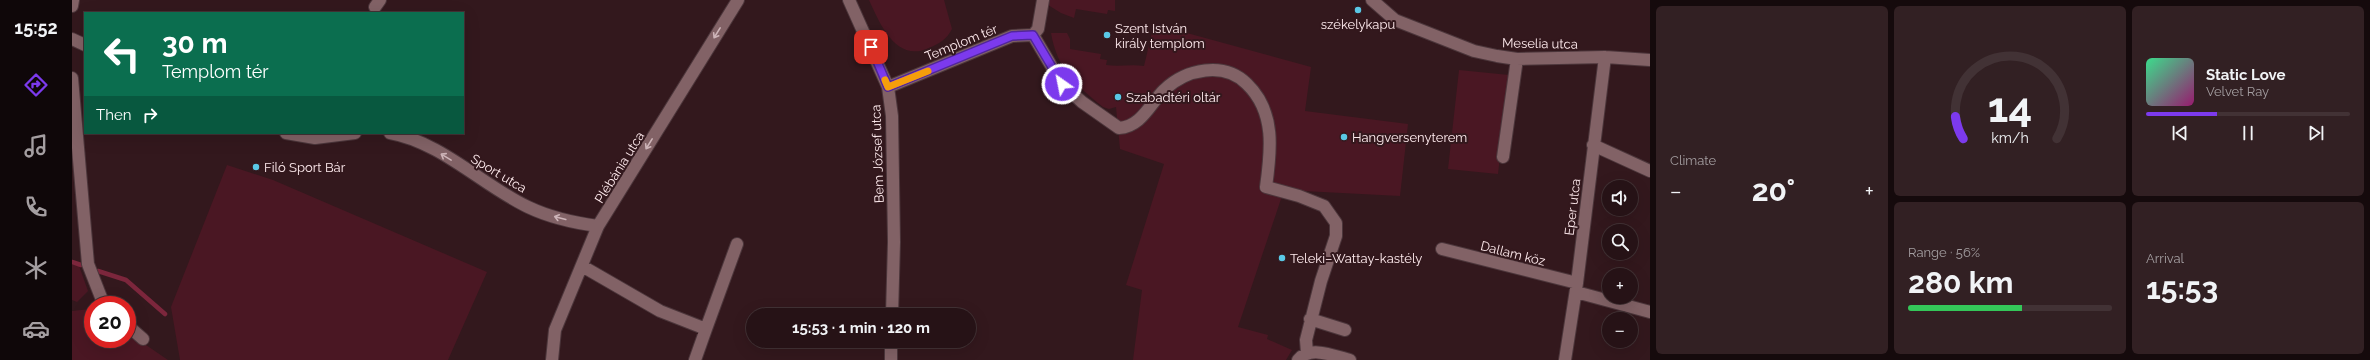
<!DOCTYPE html>
<meta charset="utf-8">
<style>
:root{--surface:#261216;--page:#322023;--text:#f1f3f6;--muted:#a49ea1;--line:#423235;--accent:#7c3aed}
body{margin:0;font-family:Raleway,sans-serif;background:var(--page);color:var(--text);height:100vh;display:flex;flex-direction:column;font-size:15px;white-space:nowrap}
*{box-sizing:border-box;margin:0}
p{font-size:13px;color:var(--muted)}
.icon{flex:none;width:22px;height:22px;fill:none;stroke:currentColor;stroke-width:2;stroke-linecap:round;stroke-linejoin:round}
.map{position:relative;flex:1;overflow:hidden}
.side{display:flex;flex-direction:column;gap:6px;padding:6px;background:#150a0c;width:720px}
.side>*{flex:none}
.banner{position:absolute;left:12px;top:12px;width:380px;height:122px;border-radius:0px;box-shadow:0 4px 16px #0002,0 0 0 1px var(--line);background:#0b6e4f;color:#fff;overflow:hidden}
.fabs{position:absolute;left:1530px;top:180px;display:grid;gap:8px}
.fabs a{display:grid;place-items:center;width:36px;height:36px;border-radius:50%;background:var(--surface);box-shadow:0 4px 16px #0002,0 0 0 1px var(--line);font-size:20px}
.speed{position:absolute;left:12px;top:296px;display:flex;gap:8px;font-size:20px;font-weight:700;text-align:center}
.speed>*{display:grid;place-content:center;width:52px;height:52px;border-radius:50%;background:var(--surface);box-shadow:0 4px 16px #0002,0 0 0 1px var(--line);line-height:1}
.speed .limit{border:6px solid #d22;background:#fff;color:#111}
.pin{position:absolute;display:grid;place-items:center;width:34px;height:34px;color:#fff;margin:-17px;border-radius:8px;box-shadow:0 2px 6px #0006}
.me{position:absolute;width:44px;margin:-22px;rotate:327deg;stroke-linejoin:round;filter:drop-shadow(0 0 3px #0008)}
.turn{display:flex;align-items:center;gap:14px;height:84px;padding:0 12px;font-size:18px}
.turn .icon{width:52px;height:52px;stroke-width:2.5}
.turn b{display:block;font-size:28px;line-height:34px}
.then{display:flex;align-items:center;height:38px;padding:0 12px;background:#0003;gap:8px;font-size:15px}
.big{font-size:30px;font-weight:700;line-height:1.1}
.side .widget{flex:1;display:flex;flex-direction:column;justify-content:center;gap:6px;min-width:0;padding:0 14px;border-radius:6px;background:var(--page)}
.side .dial{align-items:center;gap:0}
.dial svg{height:104px;overflow:visible;fill:none;stroke:var(--line);stroke-width:7;stroke-linecap:round;text-anchor:middle}
.dial text{fill:var(--text);stroke:none}
.song{display:flex;align-items:center;gap:12px}
.cover{width:48px;height:48px;border-radius:6px;background:linear-gradient(135deg,hsl(150 70% 55%),hsl(320 70% 35%))}
.played{height:4px;border-radius:2px;background:linear-gradient(90deg,var(--accent) 35%,var(--line) 35%)}
.keys{display:flex;justify-content:space-around;direction:ltr}
.heat{display:flex;justify-content:space-between;align-items:center;font-size:22px;direction:ltr}
.charge{height:6px;border-radius:3px;background:linear-gradient(90deg,#34c759 56%,var(--line) 0)}
.side .tiles{flex:1;display:grid;gap:6px;grid-template-columns:repeat(3,1fr)}
.widget:first-child{grid-row:span 2}
.trip{position:absolute;left:674px;top:308px;width:230px;height:40px;border-radius:20px;background:var(--surface);box-shadow:0 4px 16px #0002,0 0 0 1px var(--line);font-weight:700;line-height:40px;text-align:center}
main{display:flex;flex:1;min-height:0}
.tab-bar{display:flex;flex-direction:column;width:72px;justify-content:space-around;align-items:center;background:#0f0709;color:var(--muted)}
.tab-bar .icon{width:28px;height:28px}
.tab-bar .selected{color:var(--accent)}
.tab-bar b{font-size:18px;color:var(--text)}
.map>svg:first-child{display:block}
.green{fill:#4a1723}
.lines{fill:none;stroke-linecap:round;stroke-linejoin:round}
.stream{stroke:#7c263c;stroke-width:4.5}
.minor-casing{stroke:#4c363b;stroke-width:14}
.minor{stroke:#826266;stroke-width:12}
.oneway{stroke:#cdb4b8}
.route-casing{stroke:#51269a;stroke-width:10}
.route{stroke:#7c3aed;stroke-width:7}
.slow{stroke:#f59e0b;stroke-width:7}
.poi-dot{fill:#5ac8e6;stroke:#33181d;stroke-width:1.5}
.labels{text-anchor:middle;stroke-width:4;stroke-linejoin:round;paint-order:stroke}
.poi-label{font-size:13px;fill:#ffebee;stroke:#33181d;text-anchor:start}
.street-label{font-size:13px;fill:#ffebee;stroke:#33181d}
</style>
<main>
<nav class="tab-bar">
<b>15:52</b>
<svg class="icon selected" aria-label="directions" viewBox="0 0 24 24"><path d="M12 3l9 9-9 9-9-9zM9 14v-3h6M13 9l2 2-2 2"/></svg>
<svg class="icon" aria-label="music" viewBox="0 0 24 24"><path d="M9 18V5l10-2v13"/><circle cx="6" cy="18" r="3"/><circle cx="16" cy="16" r="3"/></svg>
<svg class="icon" aria-label="phone" viewBox="0 0 24 24"><path d="M5 4h4l2 5-3 2q2 4 5 5l2-3 5 2v4C11 20 4 13 5 4z"/></svg>
<svg class="icon" aria-label="climate" viewBox="0 0 24 24"><path d="M12 3v18M4 7l16 10M4 17L20 7"/></svg>
<svg class="icon" aria-label="car" viewBox="0 0 24 24"><path d="M5 17H2v-5l4-1 3-4h7l3 4 3 1v5h-3M9 17h6M6 11h13"/><circle cx="7" cy="17" r="2"/><circle cx="17" cy="17" r="2"/></svg>
</nav>
<div class="map">
<svg width="1578" height="360" viewBox="0 0 1578 360">
<rect width="100%" height="100%" fill="#33181d"/>
<path class="green" d="M797,0h75l8,29c-6,11 -12,14 -23,19 -33,15 -49,-24 -60,-48z
M977,0h66v11l-7,-1 -1,4 -31,-5 -2,9 -13,-5 -13,-8z
M1082,24l157,43 -6,44 103,13 -8,72 -116,-6 -46,137 30,8 -1,4 25,11 -6,10h-153l9,-70 -16,-5 38,-121 -44,-15 -4,-42 -7,2 -6,-2c-27,-22 -46,-38 -52,-74h16l3,6v10l31,5 -1,5 7,1 -1,5c14,2 25,-1 38,1z
M1387,70l50,5 -11,99 -50,-5z
M155,165l46,15 214,92 -39,88h-268l-9,-53z
M0,260l6,3 10,28 -11,11 -5,-2z
M18,309l3,2v28h34v-7l41,28h-96v-49z"/>
<g class="lines">
<path class="stream" d="M0,262l9,3
M26,271l28,9 39,34"/>
<defs>
<path id="minor" d="M777,0l39,87 4,29 2,126 -2,73
M1300,0l23,20 79,31 23,5 20,3 88,-2 45,3
M0,6l1,-6
M303,7l5,-7
M961,35l29,49 20,18 37,26c22,-1 31,-24 45,-38 22,-21 60,-29 83,-6 29,28 24,67 19,103l33,9 25,10 12,17v13l-15,45 -15,59 1,13
M0,39l13,6
M0,78l16,186 16,41
M816,87l124,-51 21,-1 5,-6 5,-29
M214,133l29,5 40,-5
M318,133c51,9 92,52 138,74 21,10 47,16 70,19
M1521,145l57,26
M1431,157l14,-98
M1370,249l135,34
M510,266l78,45 46,18 -11,31
M1504,292l74,20
M1238,319l35,11
M55,325l16,14
M634,329l31,-85
M480,360l3,-30 43,-104 140,-226
M819,360v-19
M1226,360c12,-15 36,-4 52,0
M1493,360l12,-77 28,-226"/>
</defs>
<use href="#minor" class="minor-casing"/>
<use href="#minor" class="minor"/>
</g>
<defs><path id="oneway-shaft" d="M-6 0H5M1.5-3L5.5 0L1.5 3" fill="none" stroke-width="1.6" stroke-linecap="round" stroke-linejoin="round"/></defs>
<g class="oneway">
<use href="#oneway-shaft" transform="translate(645 33) rotate(122)"/>
<use href="#oneway-shaft" transform="translate(577 144) rotate(122)"/>
<use href="#oneway-shaft" transform="translate(374 157) rotate(-149)"/>
<use href="#oneway-shaft" transform="translate(488 218) rotate(-165)"/>
</g>
<g class="lines">
<defs>
<path id="route" d="M799,47l17,40 124,-51 21,-1 29,49"/>
</defs>
<use href="#route" class="route-casing"/>
<use href="#route" class="route"/>
<path class="slow" d="M813,80l3,7 40,-16"/>
</g>
<g class="poi-dot">
<circle cx="1286" cy="10" r="4"/>
<circle cx="1035" cy="35" r="4"/>
<circle cx="1046" cy="97" r="4"/>
<circle cx="1272" cy="137" r="4"/>
<circle cx="184" cy="167" r="4"/>
<circle cx="1210" cy="258" r="4"/>
</g>
<g class="labels">
<g class="poi-label">
<text x="1286" y="29" text-anchor="middle">székelykapu</text>
<text x="1043" y="33">Szent István<tspan x="1043" dy="15">király templom</tspan></text>
<text x="1054" y="102">Szabadtéri oltár</text>
<text x="1280" y="142">Hangversenyterem</text>
<text x="192" y="172">Filó Sport Bár</text>
<text x="1218" y="263">Teleki–Wattay-kastély</text>
</g>
<g class="street-label">
<text transform="translate(889 42) rotate(-22)" y="5">Templom tér</text>
<text transform="translate(1468 43) rotate(1)" y="5">Meselia utca</text>
<text transform="translate(805 154) rotate(-92)" y="5">Bem József utca</text>
<text transform="translate(547 167) rotate(-58)" y="5">Plébánia utca</text>
<text transform="translate(427 173) rotate(31)" y="5">Sport utca</text>
<text transform="translate(1500 207) rotate(-83)" y="5">Eper utca</text>
<text transform="translate(1441 253) rotate(14)" y="5">Dallam köz</text>
</g>
</g>
</svg>
<div class="fabs">
<a><svg class="icon" aria-label="sound" viewBox="0 0 24 24"><path d="M4 9h4l5-4v14l-5-4H4zM17 9q2 3 0 6"/></svg></a>
<a><svg class="icon" aria-label="search" viewBox="0 0 24 24"><circle cx="10" cy="10" r="6"/><path d="M15 15l6 6"/></svg></a>
<a>+</a>
<a>−</a>
</div>
<div class="speed"><div class="limit">20</div></div>
<div class="pin" style="left:799px;top:47px;background:#d93025"><svg class="icon" aria-label="arrive" viewBox="0 0 24 24"><path d="M6 21V4h12l-3 4 3 4H6"/></svg></div>
<svg class="me" style="left:990px;top:84px" viewBox="-20 -20 40 40"><circle r="17" fill="#7c3aed" stroke="#fff" stroke-width="3"/><path d="M0-11L8 9 0 5-8 9z" fill="#fff"/></svg>
<div class="trip">15:53 · 1 min · 120 m</div>
<div class="banner">
<div class="turn"><svg class="icon" aria-label="left" viewBox="0 0 24 24"><path d="M17 20v-9H6M10 6l-5 5 5 5"/></svg><div><b>30 m</b>Templom tér</div></div>
<div class="then">Then<svg class="icon" aria-label="right" viewBox="0 0 24 24"><path d="M7 20v-9h11M14 6l5 5-5 5"/></svg></div>
</div>
</div>
<section class="side">
<div class="tiles">
<div class="widget"><p>Climate</p>
<div class="heat"><a>−</a><b class="big">20°</b><a>+</a></div>
</div>
<div class="widget dial"><svg viewBox="0 0 100 80">
<path d="M14 69A42 42 0 1 1 86 69"/>
<path d="M14 69A42 42 0 0 1 8 52" stroke="#7c3aed"/>
<text x="50" y="56" font-size="32" font-weight="700">14</text>
<text x="50" y="72" font-size="11">km/h</text>
</svg></div>
<div class="widget">
<div class="song"><i class="cover"></i><div><b>Static Love</b><p>Velvet Ray</p></div></div>
<div class="played"></div>
<div class="keys"><svg class="icon" aria-label="previous" viewBox="0 0 24 24"><path d="M18 5L8 12l10 7zM5 5v14"/></svg><svg class="icon" aria-label="pause" viewBox="0 0 24 24"><path d="M8 5v14M16 5v14"/></svg><svg class="icon" aria-label="next" viewBox="0 0 24 24"><path d="M6 5l10 7-10 7zM19 5v14"/></svg></div>
</div>
<div class="widget"><p>Range · 56%</p><b class="big">280 km</b><div class="charge"></div></div>
<div class="widget"><p>Arrival</p><b class="big">15:53</b></div>
</div>
</section>
</main>
